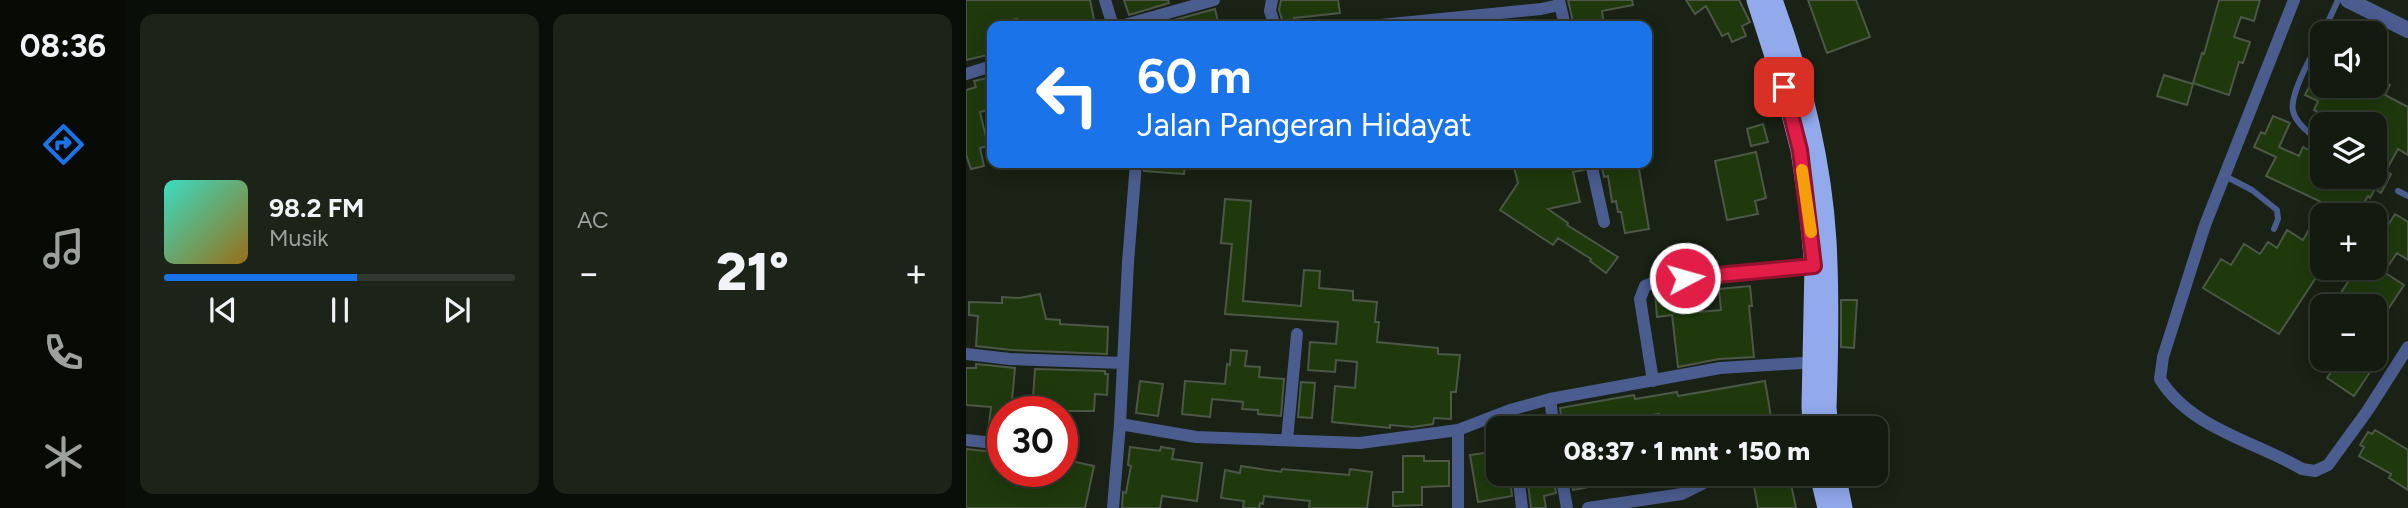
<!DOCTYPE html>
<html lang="id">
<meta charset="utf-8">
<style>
:root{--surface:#131a0f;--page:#1c2318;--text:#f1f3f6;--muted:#9da19e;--line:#32382f;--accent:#1a73e8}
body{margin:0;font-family:Figtree,sans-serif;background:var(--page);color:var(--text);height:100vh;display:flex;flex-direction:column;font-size:26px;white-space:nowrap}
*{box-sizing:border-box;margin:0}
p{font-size:23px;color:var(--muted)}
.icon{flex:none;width:38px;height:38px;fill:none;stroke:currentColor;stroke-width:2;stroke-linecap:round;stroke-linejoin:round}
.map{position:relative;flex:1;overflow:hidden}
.sheet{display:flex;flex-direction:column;gap:14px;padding:14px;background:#0a0e08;width:840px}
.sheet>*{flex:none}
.top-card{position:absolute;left:21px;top:21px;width:665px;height:147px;border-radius:14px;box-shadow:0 4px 18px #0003,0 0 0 2px var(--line);background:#1a73e8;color:#fff;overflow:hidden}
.controls{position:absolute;left:1344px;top:21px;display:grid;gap:14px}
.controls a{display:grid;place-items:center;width:77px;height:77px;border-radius:14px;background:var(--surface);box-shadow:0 4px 18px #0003,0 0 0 2px var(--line);font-size:35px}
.speed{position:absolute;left:21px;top:396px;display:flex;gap:14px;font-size:35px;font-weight:700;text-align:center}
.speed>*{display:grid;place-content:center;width:91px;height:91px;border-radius:50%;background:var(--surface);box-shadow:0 4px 18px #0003,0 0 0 2px var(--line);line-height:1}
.speed .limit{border:10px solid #d22;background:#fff;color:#111}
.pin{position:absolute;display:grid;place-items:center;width:60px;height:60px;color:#fff;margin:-30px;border-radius:14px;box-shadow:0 4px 10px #0006}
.me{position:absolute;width:77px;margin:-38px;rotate:84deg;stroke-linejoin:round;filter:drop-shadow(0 0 5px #0008)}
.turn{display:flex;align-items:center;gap:24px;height:147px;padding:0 35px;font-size:32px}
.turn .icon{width:91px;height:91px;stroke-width:2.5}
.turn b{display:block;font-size:49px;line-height:60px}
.big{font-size:52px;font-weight:800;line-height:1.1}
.sheet .card{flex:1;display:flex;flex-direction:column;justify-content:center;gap:10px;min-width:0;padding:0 24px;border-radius:14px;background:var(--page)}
.song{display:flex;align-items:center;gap:21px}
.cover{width:84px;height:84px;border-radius:10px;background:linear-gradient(135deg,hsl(170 70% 55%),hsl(40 70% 35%))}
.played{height:7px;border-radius:4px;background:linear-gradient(90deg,var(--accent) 55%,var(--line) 55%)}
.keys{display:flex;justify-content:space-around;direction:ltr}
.heat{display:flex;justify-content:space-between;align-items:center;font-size:38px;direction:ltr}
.sheet .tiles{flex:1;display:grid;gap:14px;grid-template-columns:repeat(2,1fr)}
.trip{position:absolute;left:520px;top:416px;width:402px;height:70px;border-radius:14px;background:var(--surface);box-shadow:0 4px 18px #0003,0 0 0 2px var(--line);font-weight:800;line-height:70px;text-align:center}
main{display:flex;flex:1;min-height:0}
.tabs{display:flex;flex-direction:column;width:126px;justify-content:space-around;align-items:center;background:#080a06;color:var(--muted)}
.tabs .icon{width:49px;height:49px}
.tabs .selected{color:var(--accent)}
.tabs b{font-size:32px;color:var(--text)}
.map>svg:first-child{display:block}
.building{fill:#1f390d;stroke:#4c5747;stroke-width:2}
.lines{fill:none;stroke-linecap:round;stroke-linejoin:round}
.service{stroke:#4b5c8f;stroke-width:6}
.minor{stroke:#4b5c8f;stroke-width:12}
.tertiary{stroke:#4b5c8f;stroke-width:16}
.trunk{stroke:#92a9ec;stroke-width:19}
.route-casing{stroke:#92132f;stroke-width:18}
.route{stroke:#e11d48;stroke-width:12}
.slow{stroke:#f59e0b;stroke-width:12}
</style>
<main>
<nav class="tabs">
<b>08:36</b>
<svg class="icon selected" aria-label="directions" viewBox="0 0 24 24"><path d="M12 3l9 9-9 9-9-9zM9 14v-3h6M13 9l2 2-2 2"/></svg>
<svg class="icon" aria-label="music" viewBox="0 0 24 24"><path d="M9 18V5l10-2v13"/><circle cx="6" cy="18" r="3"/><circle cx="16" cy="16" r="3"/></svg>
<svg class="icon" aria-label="phone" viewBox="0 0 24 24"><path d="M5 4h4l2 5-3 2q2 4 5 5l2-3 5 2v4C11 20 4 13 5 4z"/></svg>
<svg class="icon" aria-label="climate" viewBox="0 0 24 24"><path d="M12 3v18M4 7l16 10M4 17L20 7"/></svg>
</nav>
<section class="sheet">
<div class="tiles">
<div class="card">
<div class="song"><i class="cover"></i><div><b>98.2 FM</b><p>Musik</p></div></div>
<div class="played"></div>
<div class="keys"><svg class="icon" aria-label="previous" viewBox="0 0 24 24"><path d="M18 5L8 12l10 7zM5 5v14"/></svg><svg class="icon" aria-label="pause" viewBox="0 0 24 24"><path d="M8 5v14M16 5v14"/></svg><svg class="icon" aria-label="next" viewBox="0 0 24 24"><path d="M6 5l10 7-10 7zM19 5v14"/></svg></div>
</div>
<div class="card"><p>AC</p>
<div class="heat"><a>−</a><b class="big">21°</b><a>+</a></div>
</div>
</div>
</section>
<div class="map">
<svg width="1442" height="508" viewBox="0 0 1442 508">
<rect width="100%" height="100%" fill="#192214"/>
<path class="building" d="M0,0h124l5,24 -8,2h-28l-1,-2 -11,2h-29l-1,-7 -25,5v30l-26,6z
M158,0h44l1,3 -40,12z
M315,0h57l2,13 -46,5v5h-11l-4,-13z
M602,0h64l1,5 -31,6 2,15h-30z
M720,0h53l11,22 -8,4 4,10 -14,6 -4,-9 -6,3 -16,-30 -11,8z
M842,0h48l14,37 -43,16z
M1253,0h41l-6,21 -13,-4 -7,20 16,5 -7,21 -4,-1 -10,33 -36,-12 9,-30 2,1z
M249,9l4,17h-60v-2z
M1356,61v25h53v-9l15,8 -5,10 23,12v48l-10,-6 -12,22 5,3 -10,19 -6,-4 -5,9 -2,-2 -11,19h-7l-14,-6 -70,-33 10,-19 -22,-10 7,-15 4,2 8,-18 17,7 -11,24 20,9 4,-9 12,6 -5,9 12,6v9h19l13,6 3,-6h18v-53h-33l-28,-14 4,-9 -13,-6z
M1198,75l29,9 -6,21 -30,-9z
M26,77v32l-12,3 8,34 -8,2 4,18 -13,3 -5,-14v-65l10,-3 -2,-6z
M797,124l5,18 -17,4 -4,-17z
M790,152l10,46 -11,3 3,13 -31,6 -12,-59z
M179,163h40l-1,11 -40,-3z
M547,163h69l2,7 -11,2 7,30 -32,7 20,14 -1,2 51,32 -12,16 -16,-12 1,-2 -33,-21 -5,7 -53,-35 18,-27z
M635,163h37l11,66 -24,4 -4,-21h-3l-2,-11 -4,1 -4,-26 -4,1z
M259,199l26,2 -8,100 58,5 3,-36 16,1 -1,17 34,3v9l24,2 -2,20h4l-2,20 61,6v6l22,1 -4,37h-5v27l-17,-1 -1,6 -20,3 -23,-2v3l-58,-6 3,-36 20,2 2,-26 -21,-2 -1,12 -27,-2 2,-28 26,2 2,-22 -113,-8 7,-70 -11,-1z
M1356,207v73l-5,-4 -38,58 -76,-46 18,-29 10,6 13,-21 16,10 8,-12 9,6 10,-18 16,10z
M1429,214l13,8v38l-11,-7 -13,19 20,13 -29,44v-23h-43l16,-24 -21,-14h48v-22z
M784,286l2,20h-3l5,51 -35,2 -41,8 -6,-52 -15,2 -2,-24 41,-4 3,23 22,-2 -2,-21z
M74,294l6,25 14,1v4l48,3 -1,27 -96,-4 -35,-4 2,-30 -9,-1v-13l33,1v-6l17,1z
M875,300h16l-3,48 -13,-1z
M265,350l16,1 -2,15 15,1 -1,10 25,2 -3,37 -23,-2v-4l-16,-1 1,-7 -31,-3 -2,18 -28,-3 3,-33 40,3 2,-20 3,1z
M1374,359h10l20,13 -16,24 -27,-18z
M10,364l39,4 -4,43h-8v24l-15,-1 3,-27 -25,-2v-37h10z
M69,369l70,2v3h3l-1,21 -12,-1 -1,17h-62z
M174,381l23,3 -5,32 -22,-3z
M799,381l8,48h-112l-2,-15 -76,12 1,3h-21l-3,-21 74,-13 1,4 42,-7 1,4z
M335,382l14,1 -3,35 -14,-1z
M1409,430l33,20v40l-19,-12 2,-4 -32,-18 5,-9 -4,-2 8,-13 4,2z
M164,447l30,4 1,-4 13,2 -2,10 30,4 -5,38 -35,-5 -2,12h-38l1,-16 3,1 5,-27 -3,-1z
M0,449l37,4v18h59v-12l32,7 -9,42h-119z
M525,452l3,18 4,-1v5h7l1,6 4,-1 2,17 -34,6 -8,-47z
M437,456h21v5h25v25l-27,1v18l-29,1v-14h10z
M275,466l40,6 1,-3 67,6 1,-6 22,3 -5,36h-58l1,-7 -46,-5 -1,8 -3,-1 -1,5h-16l1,-7 -23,-3 4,-28 15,3z
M573,474h13l4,19 -12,3 2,12h-15l-4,-32z
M604,474h22l2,12 -21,4z
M795,474h28l7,34h-38l-6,-32z"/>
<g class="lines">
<path class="service" d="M1357,33l15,-33
M1356,35c-8,17 -33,59 -29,76 3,13 18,24 29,31
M1259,176l27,14 25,20 1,9 -4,10
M1432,191l10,5"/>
<path class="minor" d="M139,0l8,26
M306,0l-2,11 5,15
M593,0l6,26
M1328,0l-89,225 -42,132 -3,22c30,49 94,62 142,90l13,2 13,-6 40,-55 40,-63
M155,26l93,-26
M405,26l170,-17 19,-4
M0,74l26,-8
M170,163l-8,99 -8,162 76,13 164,6 98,-13 52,-20 40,-11 170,-31 98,-6
M625,163l13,59
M0,354l44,5 113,4
M687,381l-13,-82 5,-13 14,-6 155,-14
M584,399l4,30
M544,410l2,19
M492,430v78
M0,440l37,4
M321,440l10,-106
M552,474l4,34
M595,474l6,34
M147,508l7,-84
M622,508l94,-14 26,-13 21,-7"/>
<path class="tertiary" d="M1382,0l60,30"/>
<path class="trunk" d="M790,0l28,87 16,63 8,56 6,60 -3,140 1,23
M807,0c28,76 49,159 54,241 3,55 2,111 0,167l2,21
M853,474l8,34
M870,474l7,34"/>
</g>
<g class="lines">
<defs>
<path id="route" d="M719,278l129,-12 -14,-116 -16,-63"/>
</defs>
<use href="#route" class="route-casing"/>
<use href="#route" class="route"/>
<path class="slow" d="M836,170l9,62"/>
</g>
</svg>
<div class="controls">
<a><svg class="icon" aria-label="sound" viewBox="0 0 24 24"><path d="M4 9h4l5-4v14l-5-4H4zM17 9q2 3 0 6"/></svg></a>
<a><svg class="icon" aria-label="layers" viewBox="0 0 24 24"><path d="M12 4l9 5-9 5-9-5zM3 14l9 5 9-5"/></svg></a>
<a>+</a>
<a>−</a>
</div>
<div class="speed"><div class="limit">30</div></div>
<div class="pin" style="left:818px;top:87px;background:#d93025"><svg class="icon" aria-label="arrive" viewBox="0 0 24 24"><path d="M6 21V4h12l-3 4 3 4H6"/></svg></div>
<svg class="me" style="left:719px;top:278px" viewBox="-20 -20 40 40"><circle r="17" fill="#e11d48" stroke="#fff" stroke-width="3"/><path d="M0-11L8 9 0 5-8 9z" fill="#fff"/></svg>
<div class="trip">08:37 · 1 mnt · 150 m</div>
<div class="top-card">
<div class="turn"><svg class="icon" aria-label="left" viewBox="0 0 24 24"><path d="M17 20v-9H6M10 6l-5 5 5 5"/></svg><div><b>60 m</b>Jalan Pangeran Hidayat</div></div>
</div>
</div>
</main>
